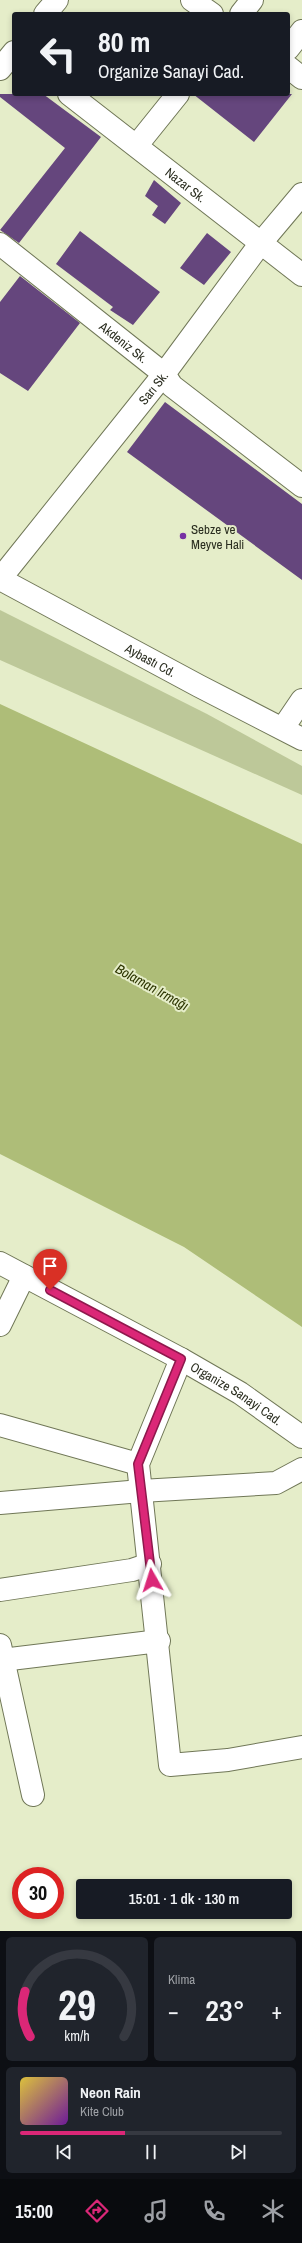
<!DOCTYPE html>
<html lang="tr">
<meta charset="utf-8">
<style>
:root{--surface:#171b24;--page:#20242c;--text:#f1f3f6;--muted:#9ea1a6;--line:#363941;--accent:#db2777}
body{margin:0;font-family:"Archivo Narrow",sans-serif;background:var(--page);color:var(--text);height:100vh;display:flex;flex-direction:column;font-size:15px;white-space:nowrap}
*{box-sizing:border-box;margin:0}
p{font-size:13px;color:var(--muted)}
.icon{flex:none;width:22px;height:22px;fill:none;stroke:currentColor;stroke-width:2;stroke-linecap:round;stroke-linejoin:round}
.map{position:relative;height:1931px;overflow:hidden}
.side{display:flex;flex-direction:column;gap:6px;padding:6px;background:#0d0f14;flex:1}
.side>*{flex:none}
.hud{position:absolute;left:12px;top:12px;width:278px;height:84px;border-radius:4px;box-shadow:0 2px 6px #0003;background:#171b24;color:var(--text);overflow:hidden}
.speed{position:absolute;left:12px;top:1867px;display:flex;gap:8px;font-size:20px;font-weight:700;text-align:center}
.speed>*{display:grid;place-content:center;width:52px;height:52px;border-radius:50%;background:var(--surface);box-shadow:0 2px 6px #0003;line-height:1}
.speed .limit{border:6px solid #d22;background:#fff;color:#111}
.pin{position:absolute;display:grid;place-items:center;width:34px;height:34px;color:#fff;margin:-41px -17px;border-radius:50% 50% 50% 0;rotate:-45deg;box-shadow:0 0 4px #0007}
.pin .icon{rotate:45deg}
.me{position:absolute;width:44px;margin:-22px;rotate:354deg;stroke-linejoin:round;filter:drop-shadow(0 0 3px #0008)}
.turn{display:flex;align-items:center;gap:14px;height:84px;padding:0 20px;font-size:18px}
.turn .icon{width:52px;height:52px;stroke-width:2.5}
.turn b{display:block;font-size:28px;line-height:34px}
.big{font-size:30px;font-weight:600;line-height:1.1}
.side .card{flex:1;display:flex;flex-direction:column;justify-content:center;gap:6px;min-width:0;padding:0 14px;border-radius:6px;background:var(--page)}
.side .dial{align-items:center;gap:0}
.dial svg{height:104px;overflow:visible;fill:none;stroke:var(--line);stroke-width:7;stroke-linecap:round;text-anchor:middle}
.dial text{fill:var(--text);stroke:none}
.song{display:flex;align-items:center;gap:12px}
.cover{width:48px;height:48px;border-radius:6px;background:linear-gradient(135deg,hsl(50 70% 55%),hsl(280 70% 35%))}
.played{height:4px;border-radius:2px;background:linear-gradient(90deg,var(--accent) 40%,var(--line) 40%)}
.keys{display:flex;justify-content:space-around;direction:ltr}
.heat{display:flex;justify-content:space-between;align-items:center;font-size:22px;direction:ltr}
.side .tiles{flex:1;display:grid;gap:6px;grid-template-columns:1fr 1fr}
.card:last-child{grid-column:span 2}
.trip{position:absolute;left:76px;top:1879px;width:216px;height:40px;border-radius:4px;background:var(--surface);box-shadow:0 2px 6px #0003;font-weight:600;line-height:40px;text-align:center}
.tabs{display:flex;height:64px;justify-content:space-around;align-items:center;background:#090b0e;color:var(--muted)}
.tabs .icon{width:28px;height:28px}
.tabs .current{color:var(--accent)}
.tabs b{font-size:18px;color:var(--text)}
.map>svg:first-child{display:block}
.green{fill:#bdc899}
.water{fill:#aebd78}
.building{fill:#65467d}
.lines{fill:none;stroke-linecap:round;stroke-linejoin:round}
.minor-casing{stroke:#707757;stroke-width:24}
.major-casing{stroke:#707757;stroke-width:24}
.minor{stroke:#fff;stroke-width:22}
.major{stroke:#fff;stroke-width:22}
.route-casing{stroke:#8e194d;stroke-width:10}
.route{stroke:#db2777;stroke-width:7}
.poi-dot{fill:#7730a3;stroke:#e5edc9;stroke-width:1.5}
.labels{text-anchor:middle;stroke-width:4;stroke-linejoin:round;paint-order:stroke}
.street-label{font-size:13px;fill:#2a2d1f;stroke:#e5edc9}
.poi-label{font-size:13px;fill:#2a2d1f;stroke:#e5edc9;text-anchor:start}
.water-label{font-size:14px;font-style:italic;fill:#2d3500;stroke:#e5edc9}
</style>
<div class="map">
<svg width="302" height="1931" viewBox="0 0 302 1931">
<rect width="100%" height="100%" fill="#e5edc9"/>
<path class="green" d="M0,610l207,104 95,52v29l-302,-135z"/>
<path class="water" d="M0,704l302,140v483l-118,-80 -184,-93z"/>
<path class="building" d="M0,94h43l58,43 -82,106 -19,-13 65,-82 -65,-51z
M193,94h99l-38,48z
M154,180l27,23 -16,21 -13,-9 6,-9 -13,-10z
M80,231l80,61 -27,33 -23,-15 3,-3 -57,-43z
M207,233l24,19 -27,33 -24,-17z
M20,276l60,47 -52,68 -28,-18v-71z
M165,402l137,102v76l-175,-128z"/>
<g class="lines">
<defs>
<g id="minor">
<path d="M192,0l20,14"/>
<path d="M45,14l12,-14"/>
<path d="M241,14l11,-14"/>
<path d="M288,49l14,-18"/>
<path d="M288,67l14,11"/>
<path d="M0,69l14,-17"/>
<path id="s1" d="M69,94l233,181"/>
<path d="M137,145l41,-51"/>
<path id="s2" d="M0,244l164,130 8,12 130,100"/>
<path id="s3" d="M0,579l164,-205 96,-130 42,-50"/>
<path d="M283,728l19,-28"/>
<path id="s4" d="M0,1263l181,96 59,34 62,44"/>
<path d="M0,1325l24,-49"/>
<path d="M181,1359l-43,105 32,301 58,-5 74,-13"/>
<path d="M0,1425l138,39"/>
<path d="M0,1503l141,-12 135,-8 26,-14"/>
<path d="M0,1590l132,-20 18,-6"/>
<path d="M0,1645l33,150"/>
<path d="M2,1660l157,-19"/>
</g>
<g id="major">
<path id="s5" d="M0,579l199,107 103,53"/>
</g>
</defs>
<use href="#minor" class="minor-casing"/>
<use href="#major" class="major-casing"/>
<use href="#minor" class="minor"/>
<use href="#major" class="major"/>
</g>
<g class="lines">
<defs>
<path id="route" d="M50,1290l131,69 -43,105 14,116"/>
</defs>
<use href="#route" class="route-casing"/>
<use href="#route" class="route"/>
</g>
<circle class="poi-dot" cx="183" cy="536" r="4"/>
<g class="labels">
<g class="street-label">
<text dy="5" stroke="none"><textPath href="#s1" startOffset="148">Nazar Sk.</textPath></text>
<text dy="5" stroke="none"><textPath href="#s2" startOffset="158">Akdeniz Sk.</textPath></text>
<text dy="5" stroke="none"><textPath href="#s3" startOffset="245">Sarı Sk.</textPath></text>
<text dy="5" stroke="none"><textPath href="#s5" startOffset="171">Aybastı Cd.</textPath></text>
<text dy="5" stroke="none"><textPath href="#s4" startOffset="270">Organize Sanayi Cad.</textPath></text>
</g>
<g class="poi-label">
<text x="191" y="534">Sebze ve<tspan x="191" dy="15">Meyve Hali</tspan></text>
</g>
<g class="water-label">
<text transform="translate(152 987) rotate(29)" y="5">Bolaman Irmağı</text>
</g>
</g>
</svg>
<div class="speed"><div class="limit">30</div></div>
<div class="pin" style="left:50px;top:1290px;background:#d93025"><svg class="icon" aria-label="arrive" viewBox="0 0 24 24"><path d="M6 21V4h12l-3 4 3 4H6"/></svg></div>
<svg class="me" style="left:152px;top:1580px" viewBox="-20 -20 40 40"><path d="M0-17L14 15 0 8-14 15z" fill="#db2777" stroke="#fff" stroke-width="4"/></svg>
<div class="trip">15:01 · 1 dk · 130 m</div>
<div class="hud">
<div class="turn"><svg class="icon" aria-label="left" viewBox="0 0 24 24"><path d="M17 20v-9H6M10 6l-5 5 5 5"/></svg><div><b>80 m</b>Organize Sanayi Cad.</div></div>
</div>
</div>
<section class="side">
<div class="tiles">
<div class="card dial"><svg viewBox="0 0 100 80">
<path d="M14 69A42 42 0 1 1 86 69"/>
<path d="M14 69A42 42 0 0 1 10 34" stroke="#db2777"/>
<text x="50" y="56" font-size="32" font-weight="700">29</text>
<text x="50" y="72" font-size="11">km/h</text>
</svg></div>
<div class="card"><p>Klima</p>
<div class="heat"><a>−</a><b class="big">23°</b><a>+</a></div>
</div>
<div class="card">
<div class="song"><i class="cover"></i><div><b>Neon Rain</b><p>Kite Club</p></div></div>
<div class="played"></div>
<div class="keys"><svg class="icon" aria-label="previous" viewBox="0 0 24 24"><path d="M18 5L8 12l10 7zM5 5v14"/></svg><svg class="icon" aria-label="pause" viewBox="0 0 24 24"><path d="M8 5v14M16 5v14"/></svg><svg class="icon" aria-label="next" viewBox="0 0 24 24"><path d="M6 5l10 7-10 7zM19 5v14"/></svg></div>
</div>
</div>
</section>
<nav class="tabs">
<b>15:00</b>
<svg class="icon current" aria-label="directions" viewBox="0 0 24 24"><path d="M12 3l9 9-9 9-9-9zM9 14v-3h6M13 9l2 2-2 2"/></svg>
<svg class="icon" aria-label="music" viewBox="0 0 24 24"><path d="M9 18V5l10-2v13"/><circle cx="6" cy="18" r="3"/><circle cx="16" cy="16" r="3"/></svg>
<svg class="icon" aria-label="phone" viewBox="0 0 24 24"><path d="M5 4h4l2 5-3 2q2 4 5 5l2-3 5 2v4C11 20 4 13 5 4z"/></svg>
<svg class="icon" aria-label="climate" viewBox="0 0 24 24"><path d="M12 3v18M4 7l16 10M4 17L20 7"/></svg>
</nav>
